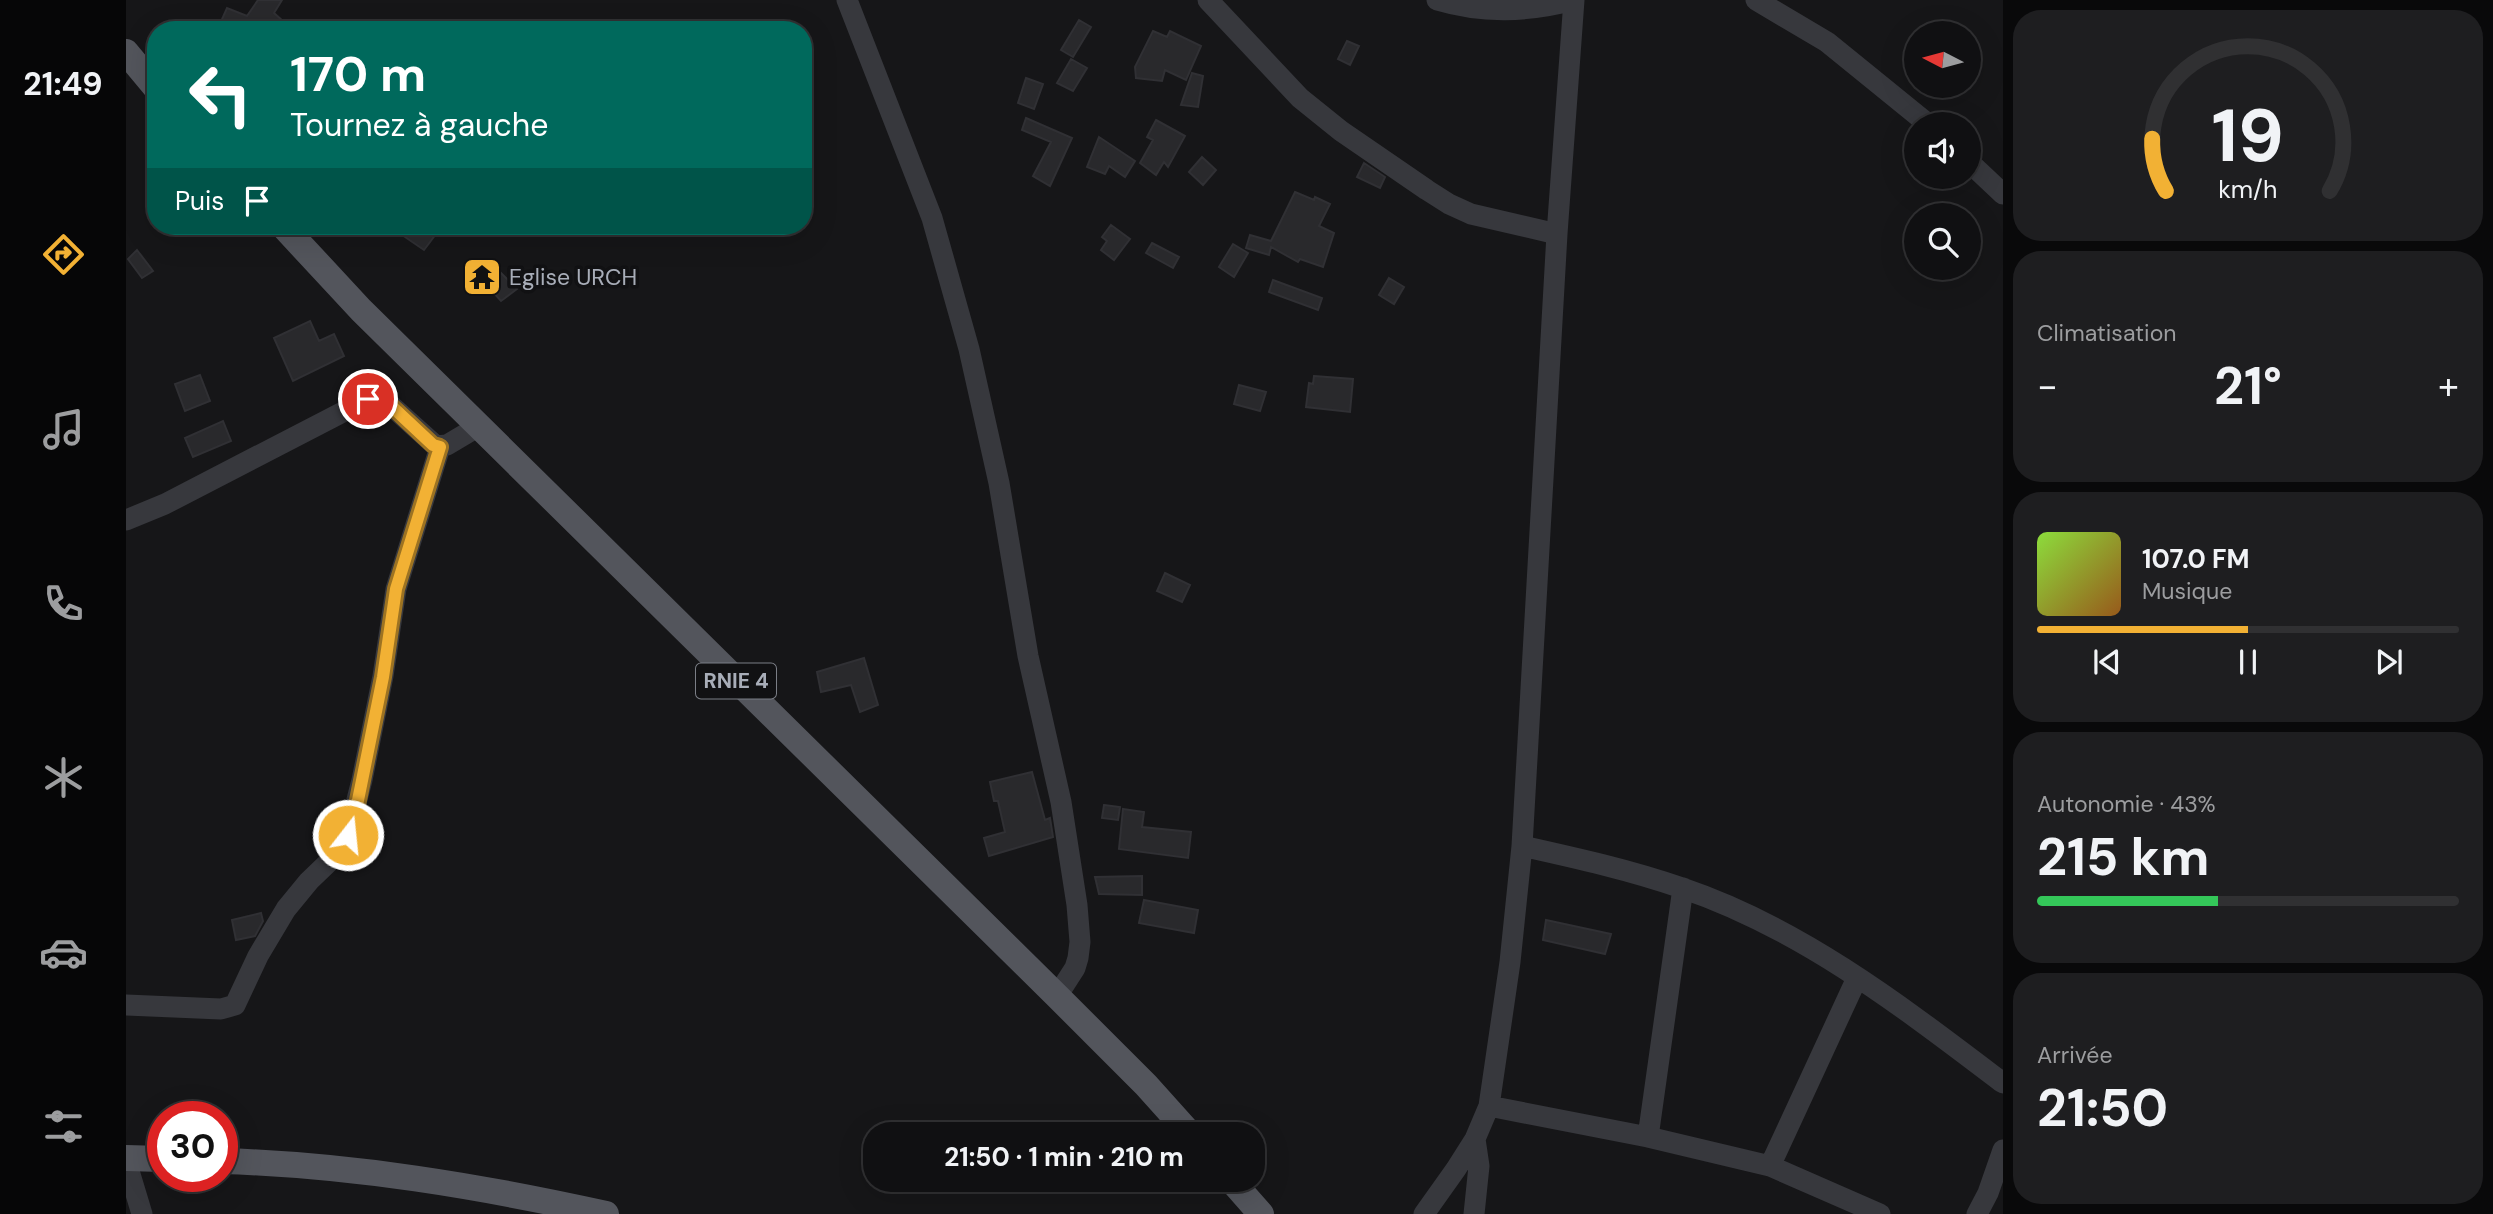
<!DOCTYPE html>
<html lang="fr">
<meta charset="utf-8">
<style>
:root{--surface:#101012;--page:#1e1e20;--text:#f1f3f6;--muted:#9c9d9f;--line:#303032;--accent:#f2b134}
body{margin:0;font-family:"DM Sans",sans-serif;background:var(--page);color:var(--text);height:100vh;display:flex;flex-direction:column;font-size:26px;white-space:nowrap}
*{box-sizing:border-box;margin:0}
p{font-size:23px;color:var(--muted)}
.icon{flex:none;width:38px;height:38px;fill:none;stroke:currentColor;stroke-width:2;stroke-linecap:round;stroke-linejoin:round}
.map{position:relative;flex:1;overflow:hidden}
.side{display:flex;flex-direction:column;gap:10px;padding:10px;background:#09090a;width:490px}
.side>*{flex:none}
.guide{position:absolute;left:21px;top:21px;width:665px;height:214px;border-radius:28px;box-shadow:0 7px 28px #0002,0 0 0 2px var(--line);background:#00695c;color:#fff;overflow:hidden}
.needle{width:46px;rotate:276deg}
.tools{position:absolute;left:1778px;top:21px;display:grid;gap:14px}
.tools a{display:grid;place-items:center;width:77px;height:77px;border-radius:50%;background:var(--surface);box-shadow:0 7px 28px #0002,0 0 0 2px var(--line);font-size:35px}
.speed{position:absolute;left:21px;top:1101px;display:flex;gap:14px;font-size:35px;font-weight:700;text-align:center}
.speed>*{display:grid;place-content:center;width:91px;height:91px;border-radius:50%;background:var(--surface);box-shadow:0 7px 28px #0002,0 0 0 2px var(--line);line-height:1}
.speed .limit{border:10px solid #d22;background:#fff;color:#111}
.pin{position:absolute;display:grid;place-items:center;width:60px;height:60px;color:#fff;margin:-30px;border:4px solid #fff;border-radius:50%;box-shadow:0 2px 7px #0007}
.me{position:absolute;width:77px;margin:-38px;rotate:16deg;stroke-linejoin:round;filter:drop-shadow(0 0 5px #0008)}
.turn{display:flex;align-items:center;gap:24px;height:147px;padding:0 28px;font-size:32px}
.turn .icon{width:91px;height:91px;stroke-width:2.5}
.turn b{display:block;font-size:49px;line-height:60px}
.then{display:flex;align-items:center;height:66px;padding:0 28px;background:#0003;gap:14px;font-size:26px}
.big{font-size:52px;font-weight:700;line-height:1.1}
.side .widget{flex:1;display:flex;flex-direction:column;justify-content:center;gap:10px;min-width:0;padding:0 24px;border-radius:28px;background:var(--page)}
.side .dial{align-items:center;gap:0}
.dial svg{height:182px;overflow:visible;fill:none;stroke:var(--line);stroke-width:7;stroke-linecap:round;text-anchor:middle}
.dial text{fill:var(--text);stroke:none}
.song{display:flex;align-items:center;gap:21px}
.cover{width:84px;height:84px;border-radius:10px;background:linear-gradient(135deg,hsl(90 70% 55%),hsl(30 70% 35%))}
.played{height:7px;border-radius:4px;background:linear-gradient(90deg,var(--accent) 50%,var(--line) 50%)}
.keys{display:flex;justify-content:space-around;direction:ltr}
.heat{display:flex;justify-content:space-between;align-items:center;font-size:38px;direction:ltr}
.charge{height:10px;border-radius:5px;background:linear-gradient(90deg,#34c759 43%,var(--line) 0)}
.trip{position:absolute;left:737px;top:1122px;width:402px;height:70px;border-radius:28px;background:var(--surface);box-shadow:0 7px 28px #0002,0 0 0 2px var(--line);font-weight:700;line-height:70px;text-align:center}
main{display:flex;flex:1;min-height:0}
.dock{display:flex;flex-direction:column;width:126px;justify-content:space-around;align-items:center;background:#060607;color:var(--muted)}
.dock .icon{width:49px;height:49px}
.dock .current{color:var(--accent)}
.dock b{font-size:32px;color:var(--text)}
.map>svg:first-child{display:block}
.building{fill:#29292c;stroke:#303034;stroke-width:2}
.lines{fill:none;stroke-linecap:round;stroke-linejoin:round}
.minor{stroke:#37383d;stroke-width:21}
.major{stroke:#53555c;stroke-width:26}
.route-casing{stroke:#9d7322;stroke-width:18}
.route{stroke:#f2b134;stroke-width:12}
.labels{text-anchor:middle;stroke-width:7;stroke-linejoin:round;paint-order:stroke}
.shield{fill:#111113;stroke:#7b7e86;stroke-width:2}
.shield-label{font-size:21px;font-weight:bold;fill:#a8adb8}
.poi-label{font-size:23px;fill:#a8adb8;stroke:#111113;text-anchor:start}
</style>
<main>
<nav class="dock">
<b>21:49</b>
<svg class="icon current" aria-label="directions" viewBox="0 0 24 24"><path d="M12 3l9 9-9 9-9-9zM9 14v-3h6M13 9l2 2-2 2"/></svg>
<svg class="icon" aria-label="music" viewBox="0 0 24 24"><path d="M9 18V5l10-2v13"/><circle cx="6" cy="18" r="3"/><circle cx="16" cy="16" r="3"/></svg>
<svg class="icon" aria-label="phone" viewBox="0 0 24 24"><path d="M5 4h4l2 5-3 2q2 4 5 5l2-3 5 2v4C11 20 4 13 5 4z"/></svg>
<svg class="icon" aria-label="climate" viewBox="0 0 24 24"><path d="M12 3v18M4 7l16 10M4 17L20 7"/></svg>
<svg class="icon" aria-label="car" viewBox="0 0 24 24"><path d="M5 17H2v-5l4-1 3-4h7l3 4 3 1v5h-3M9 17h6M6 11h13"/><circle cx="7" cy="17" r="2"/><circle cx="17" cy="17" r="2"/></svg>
<svg class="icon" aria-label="filters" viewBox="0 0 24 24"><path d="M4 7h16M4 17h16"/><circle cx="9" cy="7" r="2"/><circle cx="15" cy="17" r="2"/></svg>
</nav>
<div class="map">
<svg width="1877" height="1214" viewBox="0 0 1877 1214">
<rect width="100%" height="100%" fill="#161618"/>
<path class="building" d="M132,0h24l-8,13 19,17h-65l-9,-4 8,-18 20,8z
M953,20l12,7 -18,30 -12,-7z
M1027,31l14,6 3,-6 31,15 -15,34 -21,-10 -3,11 -26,-3 -1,-11z
M1221,41l12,5 -9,19 -12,-6z
M945,59l16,9 -14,23 -16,-8z
M1066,73l11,3 -5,31 -17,-2z
M900,78l17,6 -9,25 -16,-6z
M900,118l46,20 -22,48 -17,-10 18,-34 -29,-12z
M1030,120l29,16 -17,31 -4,-5 -8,13 -16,-12 13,-23 -6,-3z
M973,137l36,24 -10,16 -16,-11 -4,8 -18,-7z
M1076,157l14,13 -13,15 -14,-13z
M1238,163l21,14 -5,11 -23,-11z
M1169,192l19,8 1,-3 15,7 -11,22 15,7 -11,34 -23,-8 -2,3 -27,-15 -2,8 -23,-7 4,-13 21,6z
M985,225l19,14 -16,21 -13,-10 6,-9 -5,-4z
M263,226h35l12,8 -12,16z
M1026,243l27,14 -6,11 -27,-15z
M1107,244l15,9 -14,24 -15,-10z
M11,250l16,21 -11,7 -14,-19z
M362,260l29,29 -16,12 -28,-31z
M1263,278l15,9 -10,17 -15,-9z
M1147,280l49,18 -4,12 -49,-18z
M184,321l9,20 15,-7 10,22 -51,25 -19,-43z
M74,375l10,26 -25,10 -10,-27z
M1188,376l39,3 -3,33 -44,-5 3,-24 4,1z
M1113,385l27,7 -6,19 -26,-7z
M97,421l8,20 -38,16 -8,-19z
M1039,573l25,12 -8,17 -25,-11z
M738,658l14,47 -18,7 -9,-27 -30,7 -4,-20z
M906,772l13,48 5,-2 3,19 -64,19 -5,-18 21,-6 -7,-31h-4l-4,-19z
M978,805l16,2 -2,13 -16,-2z
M997,809l21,3 -2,15 49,5 -3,26 -69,-9z
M1016,876v19l-43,-1 -4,-17z
M1018,900l54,10 -4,23 -55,-10z
M135,913l2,8 -8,15 -19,4 -4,-20z
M1420,920l65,14 -6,20 -62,-14z"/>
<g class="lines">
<path class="minor" d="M721,0l85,218 37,131 30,134 29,173 33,146 16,103 3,37 -2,16 -3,10 -18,28
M1082,0l92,98 41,33 86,59 22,14 22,10 86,20
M1311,0c47,14 90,12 137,0
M1630,0l71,42 101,82
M1843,162l34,32
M0,520l39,-16 203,-105 9,-1 9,3 50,45 11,-1 32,-19
M1396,846c54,12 108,24 160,42 119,40 222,120 321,195
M0,1005l95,4 14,-4 23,-49 28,-47 23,-28 25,-24 14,-22 14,-55 21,-104 13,-87 44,-142
M1363,1106l159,31 122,29 110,48
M1522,1137l35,-249
M0,1161l16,53
M1644,1166l87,-188
M1298,1214l32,-45 19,-30 14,-33 21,-144 12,-116 35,-612 17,-234
M1348,1214l5,-48 -4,-27
M1851,1214l11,-21 15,-43"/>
<path class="major" d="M0,52l30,36
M157,226l78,84 696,686 89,89 44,49
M0,1158l37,1
M96,1161c131,4 257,25 384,53
M1105,1180l30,34"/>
</g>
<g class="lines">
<defs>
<path id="route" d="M222,835l6,-15 29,-143 13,-88 44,-142 -7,-2 -47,-44 -9,-3 -9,1"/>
</defs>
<use href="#route" class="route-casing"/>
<use href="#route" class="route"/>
</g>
<defs>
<symbol id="temple-square" viewBox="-11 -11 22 22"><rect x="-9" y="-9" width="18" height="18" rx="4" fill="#f2b134" stroke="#111113"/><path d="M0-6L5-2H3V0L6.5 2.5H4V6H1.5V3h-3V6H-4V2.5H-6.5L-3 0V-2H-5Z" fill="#111"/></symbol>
</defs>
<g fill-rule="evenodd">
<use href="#temple-square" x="334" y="255" width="44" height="44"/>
</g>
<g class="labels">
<rect class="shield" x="570" y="663.5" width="80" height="35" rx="5"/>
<g class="shield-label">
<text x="610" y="688">RNIE 4</text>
</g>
<g class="poi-label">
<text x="383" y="285">Eglise URCH</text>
</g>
</g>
</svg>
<div class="tools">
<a><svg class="needle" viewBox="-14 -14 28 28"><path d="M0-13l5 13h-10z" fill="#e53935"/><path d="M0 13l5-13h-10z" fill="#9c9d9f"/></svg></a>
<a><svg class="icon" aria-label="sound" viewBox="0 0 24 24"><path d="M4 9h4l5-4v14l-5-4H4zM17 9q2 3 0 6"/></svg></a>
<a><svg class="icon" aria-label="search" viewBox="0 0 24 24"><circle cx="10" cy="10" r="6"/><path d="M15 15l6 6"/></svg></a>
</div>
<div class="speed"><div class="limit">30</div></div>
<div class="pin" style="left:242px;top:399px;background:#d93025"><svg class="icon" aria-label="arrive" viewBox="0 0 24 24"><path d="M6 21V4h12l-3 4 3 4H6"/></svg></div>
<svg class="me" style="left:222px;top:835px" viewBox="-20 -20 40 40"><circle r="17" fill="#f2b134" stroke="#fff" stroke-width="3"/><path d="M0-11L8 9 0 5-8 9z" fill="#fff"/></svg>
<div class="trip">21:50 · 1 min · 210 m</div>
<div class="guide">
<div class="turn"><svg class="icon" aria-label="left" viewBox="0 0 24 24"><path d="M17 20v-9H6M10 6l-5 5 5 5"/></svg><div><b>170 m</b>Tournez à gauche</div></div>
<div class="then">Puis<svg class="icon" aria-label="arrive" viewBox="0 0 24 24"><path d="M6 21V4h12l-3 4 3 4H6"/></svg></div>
</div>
</div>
<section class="side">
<div class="widget dial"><svg viewBox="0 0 100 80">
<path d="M14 69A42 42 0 1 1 86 69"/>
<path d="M14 69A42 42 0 0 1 8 46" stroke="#f2b134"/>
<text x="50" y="56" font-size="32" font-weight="700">19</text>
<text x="50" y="72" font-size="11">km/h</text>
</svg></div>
<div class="widget"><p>Climatisation</p>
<div class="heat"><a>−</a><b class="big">21°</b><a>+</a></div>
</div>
<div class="widget">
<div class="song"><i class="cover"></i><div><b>107.0 FM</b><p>Musique</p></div></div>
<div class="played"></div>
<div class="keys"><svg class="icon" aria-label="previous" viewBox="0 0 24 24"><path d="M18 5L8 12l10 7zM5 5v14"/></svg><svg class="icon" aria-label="pause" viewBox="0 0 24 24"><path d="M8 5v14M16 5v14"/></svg><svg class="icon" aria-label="next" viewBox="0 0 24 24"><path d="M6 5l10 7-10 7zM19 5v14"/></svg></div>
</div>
<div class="widget"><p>Autonomie · 43%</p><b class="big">215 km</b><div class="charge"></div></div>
<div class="widget"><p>Arrivée</p><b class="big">21:50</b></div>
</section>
</main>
